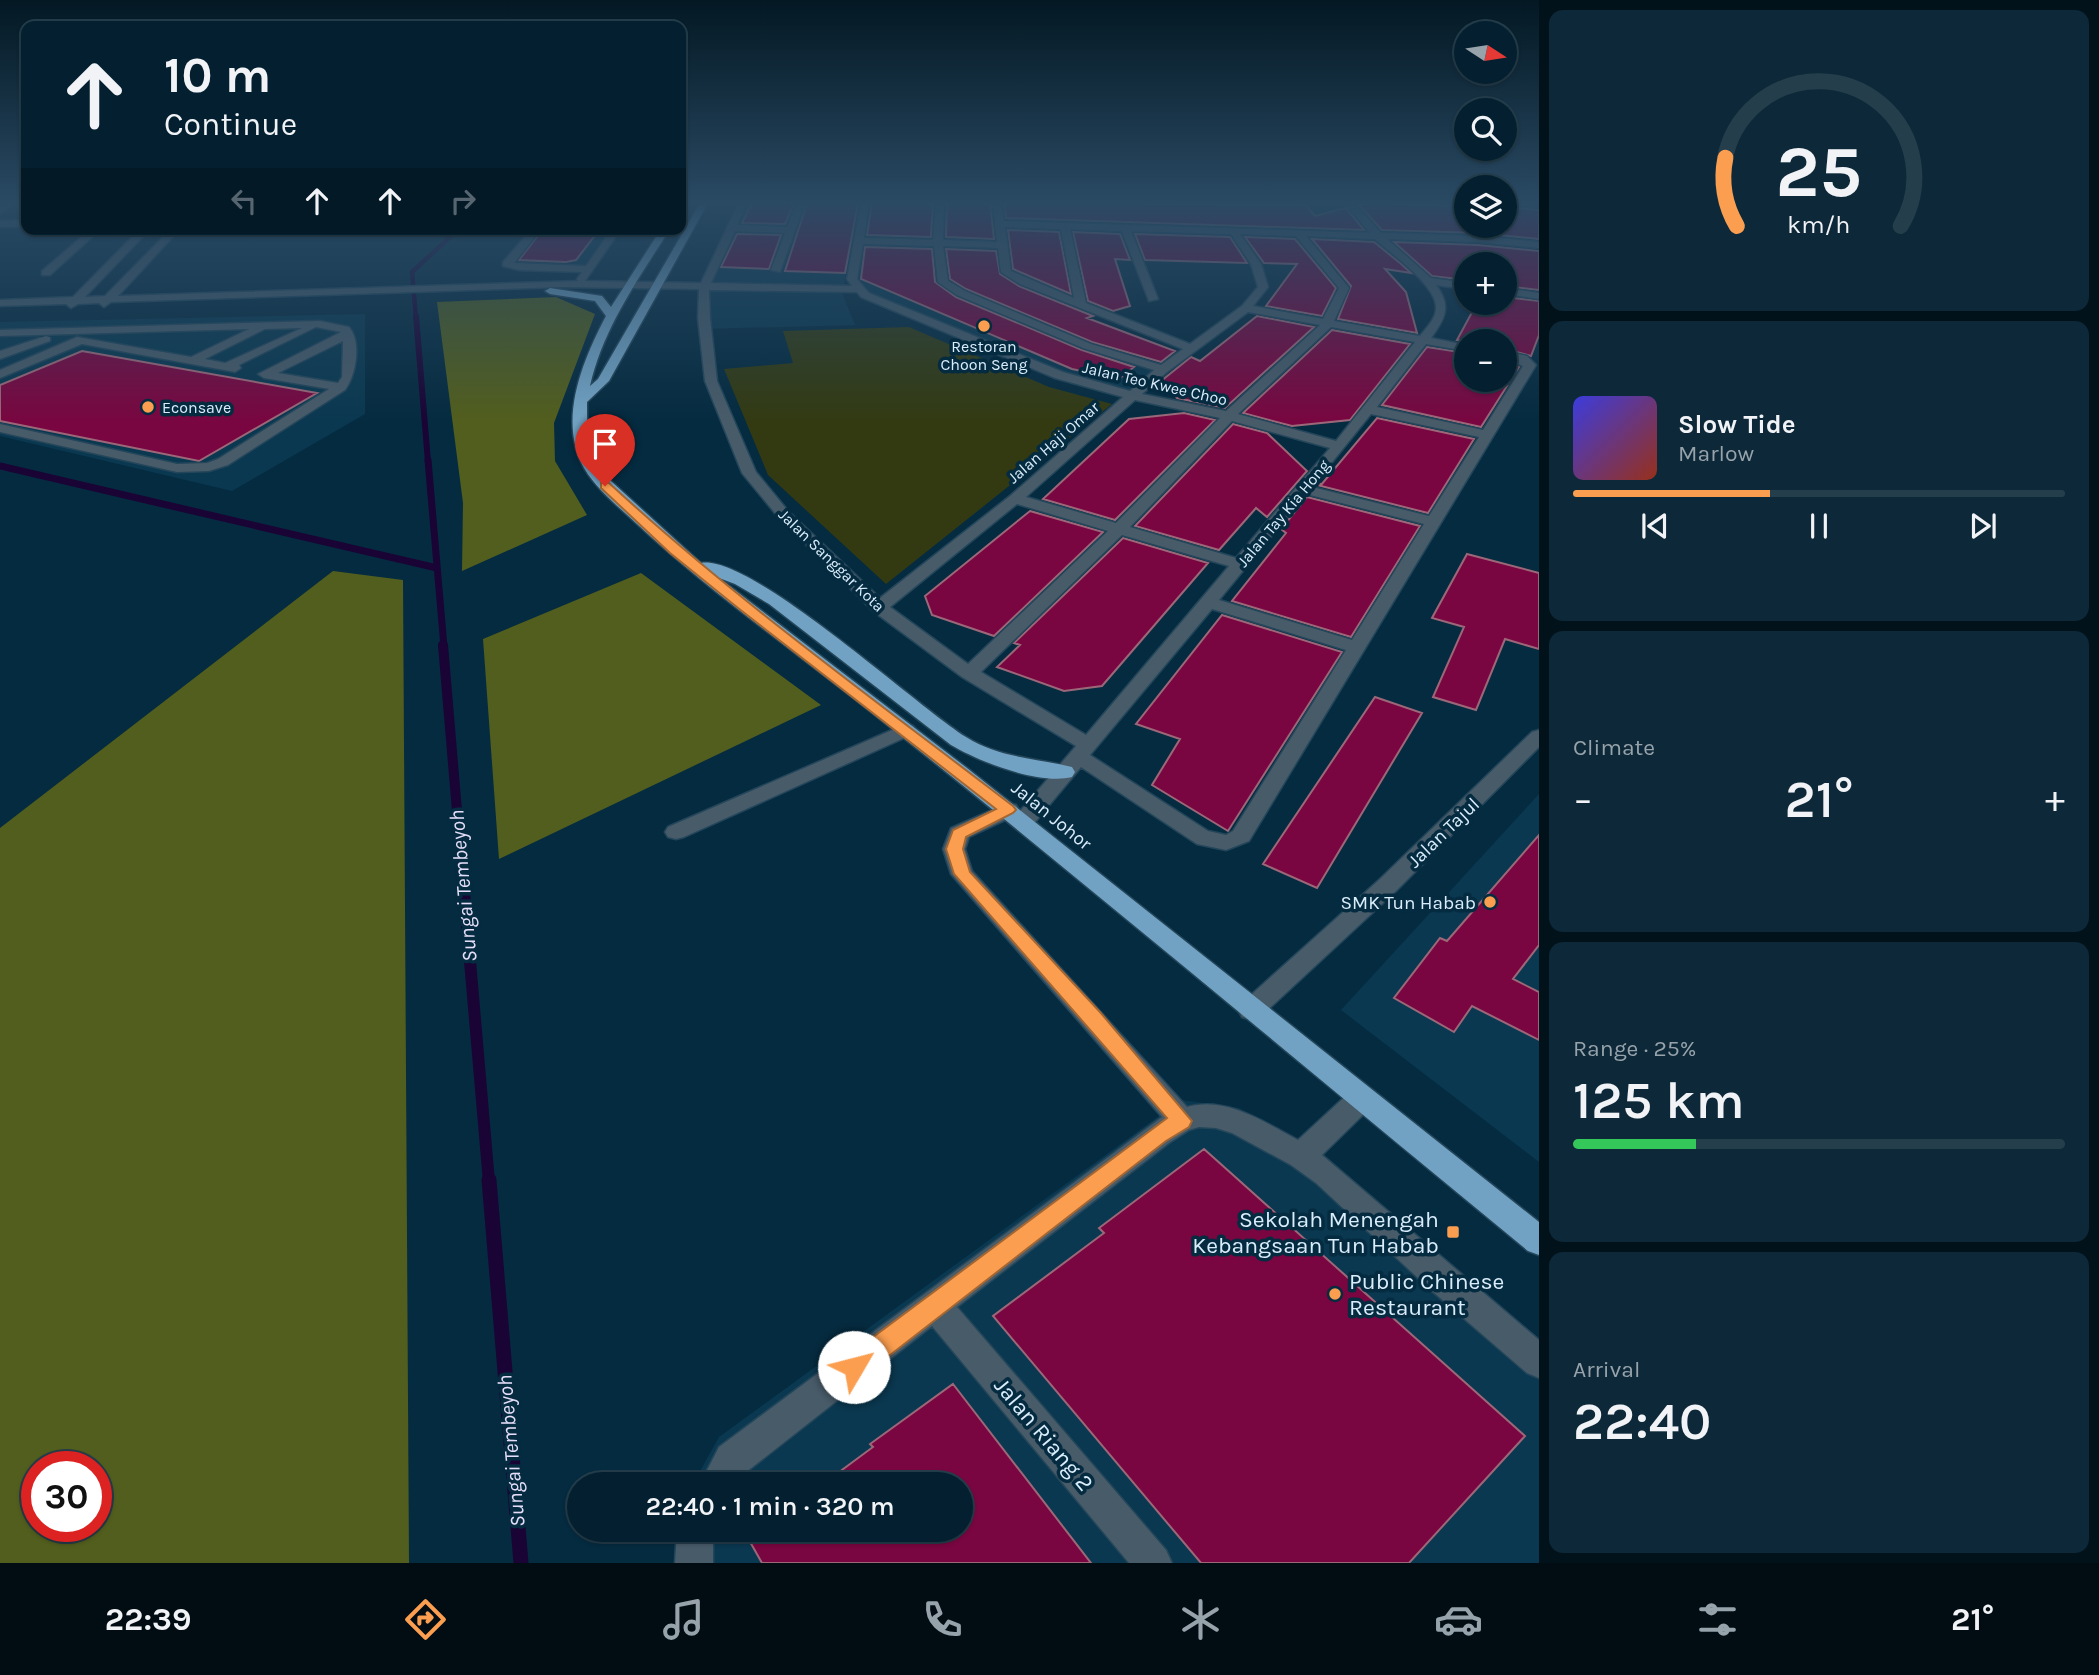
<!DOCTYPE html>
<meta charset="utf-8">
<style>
:root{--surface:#042030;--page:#0d2838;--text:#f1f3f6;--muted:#97a3ab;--line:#253e4c;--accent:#fb9e50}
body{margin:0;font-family:Karla,sans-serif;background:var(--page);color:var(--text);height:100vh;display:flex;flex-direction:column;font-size:26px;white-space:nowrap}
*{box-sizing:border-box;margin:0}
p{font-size:23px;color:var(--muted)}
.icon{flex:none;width:38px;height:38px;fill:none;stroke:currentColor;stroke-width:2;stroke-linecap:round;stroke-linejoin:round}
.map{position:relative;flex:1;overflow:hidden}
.side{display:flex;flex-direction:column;gap:10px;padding:10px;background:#02121a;width:560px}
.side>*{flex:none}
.hud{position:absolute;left:21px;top:21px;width:665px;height:214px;border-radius:14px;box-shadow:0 2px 5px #0004,0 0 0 2px var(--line);background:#042030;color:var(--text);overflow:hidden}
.needle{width:46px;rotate:102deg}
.controls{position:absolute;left:1454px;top:21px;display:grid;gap:14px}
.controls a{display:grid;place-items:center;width:63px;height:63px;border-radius:50%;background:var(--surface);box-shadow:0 2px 5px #0004,0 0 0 2px var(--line);font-size:35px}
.speed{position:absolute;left:21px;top:1451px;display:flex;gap:14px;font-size:35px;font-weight:700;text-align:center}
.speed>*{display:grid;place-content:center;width:91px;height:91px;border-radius:50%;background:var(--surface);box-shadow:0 2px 5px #0004,0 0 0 2px var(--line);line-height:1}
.speed .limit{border:10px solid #d22;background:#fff;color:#111}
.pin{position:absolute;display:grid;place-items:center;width:60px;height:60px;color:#fff;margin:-72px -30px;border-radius:50% 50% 50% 0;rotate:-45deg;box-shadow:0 0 7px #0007}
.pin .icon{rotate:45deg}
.me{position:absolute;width:77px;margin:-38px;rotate:53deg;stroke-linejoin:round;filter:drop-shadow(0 0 5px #0008)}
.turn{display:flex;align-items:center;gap:24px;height:147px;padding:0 28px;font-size:32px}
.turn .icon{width:91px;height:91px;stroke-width:2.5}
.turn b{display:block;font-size:49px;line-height:60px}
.lanes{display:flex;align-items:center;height:66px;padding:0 28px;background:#0003;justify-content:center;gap:35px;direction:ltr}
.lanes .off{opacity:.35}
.big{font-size:52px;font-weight:600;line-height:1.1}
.side .card{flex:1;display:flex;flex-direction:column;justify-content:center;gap:10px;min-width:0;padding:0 24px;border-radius:14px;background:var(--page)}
.side .dial{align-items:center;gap:0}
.dial svg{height:182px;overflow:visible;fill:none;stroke:var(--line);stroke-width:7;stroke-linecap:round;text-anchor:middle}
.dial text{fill:var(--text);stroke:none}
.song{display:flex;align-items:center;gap:21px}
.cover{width:84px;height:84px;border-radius:10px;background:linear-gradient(135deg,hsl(240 70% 55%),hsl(10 70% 35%))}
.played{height:7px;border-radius:4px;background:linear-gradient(90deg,var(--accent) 40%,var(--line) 40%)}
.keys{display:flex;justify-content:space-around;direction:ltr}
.heat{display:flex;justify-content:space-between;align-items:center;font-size:38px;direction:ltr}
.charge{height:10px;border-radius:5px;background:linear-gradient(90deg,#34c759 25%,var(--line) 0)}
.trip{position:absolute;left:567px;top:1472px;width:406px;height:70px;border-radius:35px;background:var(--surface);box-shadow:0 2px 5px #0004,0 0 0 2px var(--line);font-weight:600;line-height:70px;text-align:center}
.tabs{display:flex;height:112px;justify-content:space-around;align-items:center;background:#020d13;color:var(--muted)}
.tabs .icon{width:49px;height:49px}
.tabs .on{color:var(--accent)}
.tabs b{font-size:32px;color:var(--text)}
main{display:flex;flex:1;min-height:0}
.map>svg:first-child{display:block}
.built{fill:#0a3850}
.green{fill:#333a12}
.forest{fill:#525e1d;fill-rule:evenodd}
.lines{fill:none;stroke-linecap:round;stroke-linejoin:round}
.stream-far5{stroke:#1a0435;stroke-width:4.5}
.stream-far4{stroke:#1a0435;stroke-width:6}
.stream-far3{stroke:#1a0435;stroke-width:7}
.stream-far2{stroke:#1a0435;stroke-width:10}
.stream-far1{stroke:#1a0435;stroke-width:12}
.stream{stroke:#1a0435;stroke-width:15}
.building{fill:#790640;stroke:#9c6879;stroke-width:2}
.minor-casing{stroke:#23465a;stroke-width:3}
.highway-casing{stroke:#23465a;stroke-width:3}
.minor{fill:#485b69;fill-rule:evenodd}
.highway{fill:#72a2c3;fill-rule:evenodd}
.route{fill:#fb9e50;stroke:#a36734;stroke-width:2}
.poi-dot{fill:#fb9e50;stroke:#052b40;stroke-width:2.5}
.labels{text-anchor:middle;stroke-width:7;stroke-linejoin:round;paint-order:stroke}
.far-poi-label{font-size:16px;fill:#daedfb;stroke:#052b40}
.far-street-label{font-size:16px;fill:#daedfb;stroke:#052b40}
.street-label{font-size:19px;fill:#daedfb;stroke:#052b40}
.poi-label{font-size:19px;fill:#daedfb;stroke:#052b40;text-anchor:end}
.water-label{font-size:21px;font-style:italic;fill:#e5def8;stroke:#052b40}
.near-poi-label{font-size:23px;fill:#daedfb;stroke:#052b40;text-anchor:end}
.near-street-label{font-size:23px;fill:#daedfb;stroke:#052b40}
</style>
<main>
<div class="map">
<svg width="1539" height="1563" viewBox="0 0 1539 1563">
<rect width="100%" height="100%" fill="#052b40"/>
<path class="built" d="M738,203h66l-9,27 60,1 -13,62 13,32 -155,4 -2,-41z
M534,229h88l-29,41 -82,-2 -8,-4z
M864,240l71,2v27l4,13 19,11 197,75 -26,24 -67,-19 -192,-79 -12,-15z
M365,314v100l-133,77 -232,-55v-114z
M1539,794v368l-198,-152z
M1181,1100l58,8 86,48 214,183v224h-863l2,-33h283v-46h-268l26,-47z"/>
<path class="green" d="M909,327l140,60 63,17 -226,180 -118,-109 -44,-106 69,-6 -10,-32z"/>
<path class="forest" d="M556,297l39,17 -41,109 1,38 32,54 -125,56 1,-68 -26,-201z
M333,571l70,9 6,983h-409v-735zM37,1466h59v60h-59z
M641,573l180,132 -322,154 -16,-220z"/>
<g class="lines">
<path class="stream-far5" d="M416,318l-4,-46 47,-43"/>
<path class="stream-far4" d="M416,316l12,146"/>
<path class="stream-far3" d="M428,460l16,187
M0,466l437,102"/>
<path class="stream-far2" d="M443,645l20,237"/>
<path class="stream-far1" d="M463,880l26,302"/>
<path class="stream" d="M489,1180l32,383"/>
</g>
<path class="building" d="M752,203h42l-9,21 -43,-1z
M807,203h51l-13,70 -60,-2z
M872,203h61l-2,34 -64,-2z
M947,203h43l4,36 -48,-2z
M1004,203l302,2 9,11 31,-8 18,22 -358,-12z
M1366,203l100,3v20h39v-19l34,3v29l-61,-6 -96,-3 -23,-25z
M543,229h57l-24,31 -10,2 -47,-2z
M1008,230l51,2 12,62 -58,-25z
M1073,232l47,2 10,26 -15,-1 15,47 -17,5 -25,-10z
M737,234l44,1 -12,34 -48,-2z
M1135,234l95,3 17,26 -102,-3z
M1245,237l50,2 41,49 -14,28 -56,-10 31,-42 -33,-1z
M1312,239l62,3 26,21 11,10 -26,-4 21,23 11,41 -79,-14 13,-33z
M1394,242l84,3 61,6v39l-34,-4v-22h-39v16l-34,-4z
M865,247l67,2 3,33 21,15 126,53 52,17 -15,12 -47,-10 -211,-90z
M946,249l50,2 4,23 19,12 74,30 -6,2 88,33 -14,11 -69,-20 -126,-53 -16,-10z
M1505,297l34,4v34l-8,21 -26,-7v-8l-48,-1 20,-37h28z
M1257,316l57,11 -89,81 -48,-10 -16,-17 30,-24 9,4z
M1332,330l78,14 -60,76 -58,6 -49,-13z
M1427,347l39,6v27h39v-18l14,5 -38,60 -99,-22z
M82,351l235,42 -118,68 -199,-40v-36z
M1184,413l31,7 -100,100 -72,-21 86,-80z
M1377,418l97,21 -46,74 -111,-28 2,-2 2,2z
M1233,424l34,9 40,38 -40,46 -11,-9 -37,42 -84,-24z
M1307,497l113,29 -69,111 -119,-36 54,-68 -5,-4z
M1030,511l73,21 -109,104 -62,-21 -7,-19z
M1123,538l85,25 -106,123 -38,5 -67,-24 23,-22 -6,-2z
M1467,554l72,19v76l-34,-10 -29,71 -43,-13 31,-70 -32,-9z
M1222,615l120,37 -114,179 -76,-46 28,-46 -44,-15z
M1375,697l47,16 -105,175 -54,-24z
M1539,835v110l-26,34 26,13v48l-67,-34 -18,26 -60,-34 46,-60 7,3z
M1204,1149l321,287 -116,127h-208l-208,-247 111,-83 -5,-5z
M953,1384l138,179h-329l-13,-23 13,-10h199v-46h-138l50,-37 -3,-3z"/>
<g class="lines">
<defs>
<path id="minor" d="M5,203h10l-15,11v-7z
M739,203h8l-10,22 50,2 10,-24h8l-25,69 -9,-2 14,-37 -50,-2 -24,52 141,3 -5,-7 14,-76h8l-5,35 69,2 3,-37h8l-1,37 54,2 -4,-39h8l3,18 366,12 -25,-30h9l27,30 97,3 61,6v6l-61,-6 -91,-3 44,39 35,5v6l-30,-4c16,21 9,34 -5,53l35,7v6l-40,-7 -49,63 106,23 40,-64 -18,-7v-8l22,5 9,9 -287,476 -23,9 -29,-6 -116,-77 -50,60h-16l-3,-5 3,-5 61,-71 -114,-69 -89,-66 -94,-93 -37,-45 -37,-92 -7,-63 1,-29 -136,-2 -452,15 -7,5 -5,-4 -21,1 -7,4 -5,-4 -66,2v-6l73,-3 67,-68h10l-65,68 20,-1 66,-67h9l-62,67 460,-15 -1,-2 5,-7 -63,-2 -16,-4v-4l29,-33h9l-27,34 72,3 26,-37h9l-36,52 116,2zM1005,227l56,2 13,69 -63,-27zM1070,229l52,2 27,70 9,-2 -27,-68 100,3 20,30 7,23 -16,19 -52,38 -104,-41zM1240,234l56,2 43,52 -16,31 -70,-13 15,-19 -7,-23zM1306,236l69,3c16,14 62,47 61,69 0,11 -10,20 -16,28l-86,-15 15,-33zM863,244l71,2 4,36 19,13 126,53 71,22 -24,21 -67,-19 -194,-79 -12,-14zM943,246l55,2 3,24 19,12 163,65 -22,16 -70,-21 -126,-53 -17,-10zM709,290l148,2 4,5 194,81 68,19 -113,99 -130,102 -91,-86 -33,-40 -39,-91 -7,-63zM1248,312l72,13 -94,86 -84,-17 25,-22zM1331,327l84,15 -79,99 -98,-27zM1135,400l85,18 -104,105 -90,-26zM1371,414l108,23 -50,79 -117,-29zM1232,421l98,27 -94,110 -106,-31zM1306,494l118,30 -72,116 -133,-40zM1017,504l91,27 -140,133 -78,-57zM1122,535l107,31 -143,169 -105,-63zM1212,609l134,41 -113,181 -7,4 -18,-4 -118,-76z
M1507,203h32v4z
M26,220v6l-26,1v-6z
M91,229h10l-51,46h-8v-4z
M1505,288l34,5v6l-34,-5z
M320,321l29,6c13,15 7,48 -4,63l-117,75 -19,6 -32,1 -177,-40v-8l177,40 30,-1 11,-4 111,-70 -65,-11 -6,-4 83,-42 -25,-5 -77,38 2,3 -6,4 -153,-28 -82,34v-8l77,-33 114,20 58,-28 -249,7v-6zM302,328l-77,35 -20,-4 60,-30zM343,341l-1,36 -4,6 -60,-10z
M46,336l4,1v4l-50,18v-8z
M906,724l7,2 3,4 -3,4 -229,103 -8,2 -8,-2 -3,-5 3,-5z
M1539,730v17l-143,144 -136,126 -9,3 -9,-3 -4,-7 4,-7 138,-124 152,-147z
M1008,803l8,2 3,5 -3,5 -47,22 -4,12 7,22 215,236c39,-11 77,15 111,33l53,-49 10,-4 10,4 4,8 -4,8 -49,48 217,185v38l-12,-5 -95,-82 -116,-108 -25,-18 -59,-32 -16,-5 -17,-1 -10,3 -20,13 -212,164 209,243 6,13h-43l-197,-237 -187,147 -7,11h-38l19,-37 443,-330 -211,-243 -8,-25 8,-21z
M677,1530h36v33h-38z"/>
<path id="highway" d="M681,203h6l-3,6 -3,1z
M700,203h8l-99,178 -22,21c0,24 0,49 14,70l100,91c50,-9 214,142 265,174 33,21 69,21 106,30l3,5 -3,5c-33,8 -92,-15 -121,-32l-182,-141 -34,-20 -16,-6 248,190 572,454v33l-11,-4c-219,-180 -436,-363 -658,-540 -78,-62 -160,-119 -233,-187 -19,-18 -40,-34 -53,-56 -27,-48 -1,-108 22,-152l-11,-15 -45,-7 -5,-3 5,-3 52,8 9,11 50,-78h9c-31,49 -67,99 -80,157l8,-7z"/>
</defs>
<use href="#minor" class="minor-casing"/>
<use href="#highway" class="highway-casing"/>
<use href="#minor" class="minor"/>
<use href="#highway" class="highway"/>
</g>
<linearGradient id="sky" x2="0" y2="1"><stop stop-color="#031823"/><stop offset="0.48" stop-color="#2a4a64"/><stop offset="1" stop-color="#2a4a64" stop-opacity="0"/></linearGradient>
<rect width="1539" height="422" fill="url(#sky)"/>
<path class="route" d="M601,483h8c127,117 267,218 404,323l3,4 -3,3 -47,24 -3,12 7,23 130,140 92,109 -3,6 -23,14 -303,235 -9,4 -9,-4 -4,-9 4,-9 322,-240 -213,-244 -8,-25 7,-19 43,-21 -258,-201 -68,-55 -69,-65z"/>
<g class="poi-dot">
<circle cx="984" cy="326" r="7"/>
<circle cx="148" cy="407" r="7"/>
<circle cx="1490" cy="902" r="7"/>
<rect x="1446" y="1225" width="14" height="14" rx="3.5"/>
<circle cx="1335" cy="1294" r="7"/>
</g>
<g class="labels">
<g class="far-poi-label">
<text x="984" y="352">Restoran<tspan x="984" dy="18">Choon Seng</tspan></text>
<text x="162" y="413" text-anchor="start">Econsave</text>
</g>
<g class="far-street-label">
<text transform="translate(1155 383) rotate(13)" y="6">Jalan Teo Kwee Choo</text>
<text transform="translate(1053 442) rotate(-41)" y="6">Jalan Haji Omar</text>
<text transform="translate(1283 513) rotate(-50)" y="6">Jalan Tay Kia Hong</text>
<text transform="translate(832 560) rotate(44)" y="6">Jalan Sanggar Kota</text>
</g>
<g class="street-label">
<text transform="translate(1052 815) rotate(39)" y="7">Jalan Johor</text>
<text transform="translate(1443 832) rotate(-44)" y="7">Jalan Tajul</text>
</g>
<g class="poi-label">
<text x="1476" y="909">SMK Tun Habab</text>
</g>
<g class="water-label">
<text transform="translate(463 886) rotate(-95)" y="7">Sungai Tembeyoh</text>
<text transform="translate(511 1451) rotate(-95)" y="7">Sungai Tembeyoh</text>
</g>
<g class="near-poi-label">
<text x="1439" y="1227">Sekolah Menengah<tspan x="1439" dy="26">Kebangsaan Tun Habab</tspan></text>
<text x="1349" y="1289" text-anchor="start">Public Chinese<tspan x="1349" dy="26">Restaurant</tspan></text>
</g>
<g class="near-street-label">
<text transform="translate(1044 1434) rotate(50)" y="8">Jalan Riang 2</text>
</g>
</g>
</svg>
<div class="controls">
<a><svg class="needle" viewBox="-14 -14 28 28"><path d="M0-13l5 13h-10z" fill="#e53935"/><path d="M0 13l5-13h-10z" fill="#97a3ab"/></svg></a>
<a><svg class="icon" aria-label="search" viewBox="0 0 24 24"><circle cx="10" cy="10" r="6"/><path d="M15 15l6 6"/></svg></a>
<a><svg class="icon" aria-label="layers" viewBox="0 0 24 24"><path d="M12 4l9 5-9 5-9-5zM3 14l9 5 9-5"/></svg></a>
<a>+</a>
<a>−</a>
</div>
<div class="speed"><div class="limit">30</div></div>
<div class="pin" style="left:605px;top:486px;background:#d93025"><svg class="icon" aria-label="arrive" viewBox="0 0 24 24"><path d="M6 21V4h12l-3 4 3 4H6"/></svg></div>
<svg class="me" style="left:854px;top:1367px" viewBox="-20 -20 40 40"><circle r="19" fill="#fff"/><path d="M0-13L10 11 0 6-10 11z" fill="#fb9e50"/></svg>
<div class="trip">22:40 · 1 min · 320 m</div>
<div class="hud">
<div class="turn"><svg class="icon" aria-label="ahead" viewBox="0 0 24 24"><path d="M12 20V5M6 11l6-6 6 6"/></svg><div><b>10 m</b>Continue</div></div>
<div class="lanes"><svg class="icon off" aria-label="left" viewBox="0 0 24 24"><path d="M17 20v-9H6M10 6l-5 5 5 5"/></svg><svg class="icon" aria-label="ahead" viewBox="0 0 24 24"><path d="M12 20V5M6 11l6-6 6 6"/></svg><svg class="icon" aria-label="ahead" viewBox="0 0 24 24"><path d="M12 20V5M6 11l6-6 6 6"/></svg><svg class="icon off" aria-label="right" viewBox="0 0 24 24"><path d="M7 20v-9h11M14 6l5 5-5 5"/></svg></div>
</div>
</div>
<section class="side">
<div class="card dial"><svg viewBox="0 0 100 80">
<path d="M14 69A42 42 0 1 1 86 69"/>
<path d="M14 69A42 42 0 0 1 9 39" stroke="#fb9e50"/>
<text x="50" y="56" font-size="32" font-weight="700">25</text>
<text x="50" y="72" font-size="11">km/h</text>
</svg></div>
<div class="card">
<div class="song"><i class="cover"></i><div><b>Slow Tide</b><p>Marlow</p></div></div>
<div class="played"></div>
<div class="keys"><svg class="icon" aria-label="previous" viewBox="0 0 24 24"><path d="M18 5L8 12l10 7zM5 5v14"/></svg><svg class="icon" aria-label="pause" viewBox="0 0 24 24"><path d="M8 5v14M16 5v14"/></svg><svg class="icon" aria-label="next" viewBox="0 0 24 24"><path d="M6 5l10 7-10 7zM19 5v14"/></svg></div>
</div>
<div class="card"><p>Climate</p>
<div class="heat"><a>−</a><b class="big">21°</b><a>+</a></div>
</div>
<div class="card"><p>Range · 25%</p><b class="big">125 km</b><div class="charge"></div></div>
<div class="card"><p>Arrival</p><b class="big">22:40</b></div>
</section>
</main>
<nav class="tabs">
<b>22:39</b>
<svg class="icon on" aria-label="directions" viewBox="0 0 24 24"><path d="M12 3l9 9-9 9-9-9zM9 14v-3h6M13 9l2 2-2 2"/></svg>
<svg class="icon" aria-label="music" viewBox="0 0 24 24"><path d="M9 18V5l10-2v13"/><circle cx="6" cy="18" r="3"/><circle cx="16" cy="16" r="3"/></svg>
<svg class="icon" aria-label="phone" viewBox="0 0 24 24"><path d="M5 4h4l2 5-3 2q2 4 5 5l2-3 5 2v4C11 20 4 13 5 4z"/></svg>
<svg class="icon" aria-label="climate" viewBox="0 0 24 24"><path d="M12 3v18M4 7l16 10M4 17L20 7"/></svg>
<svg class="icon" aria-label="car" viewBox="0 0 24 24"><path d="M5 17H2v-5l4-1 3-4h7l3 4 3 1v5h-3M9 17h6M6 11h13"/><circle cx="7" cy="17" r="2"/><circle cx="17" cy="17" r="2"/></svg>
<svg class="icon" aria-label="filters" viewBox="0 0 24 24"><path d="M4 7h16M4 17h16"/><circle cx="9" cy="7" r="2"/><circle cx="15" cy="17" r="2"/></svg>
<b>21°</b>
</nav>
